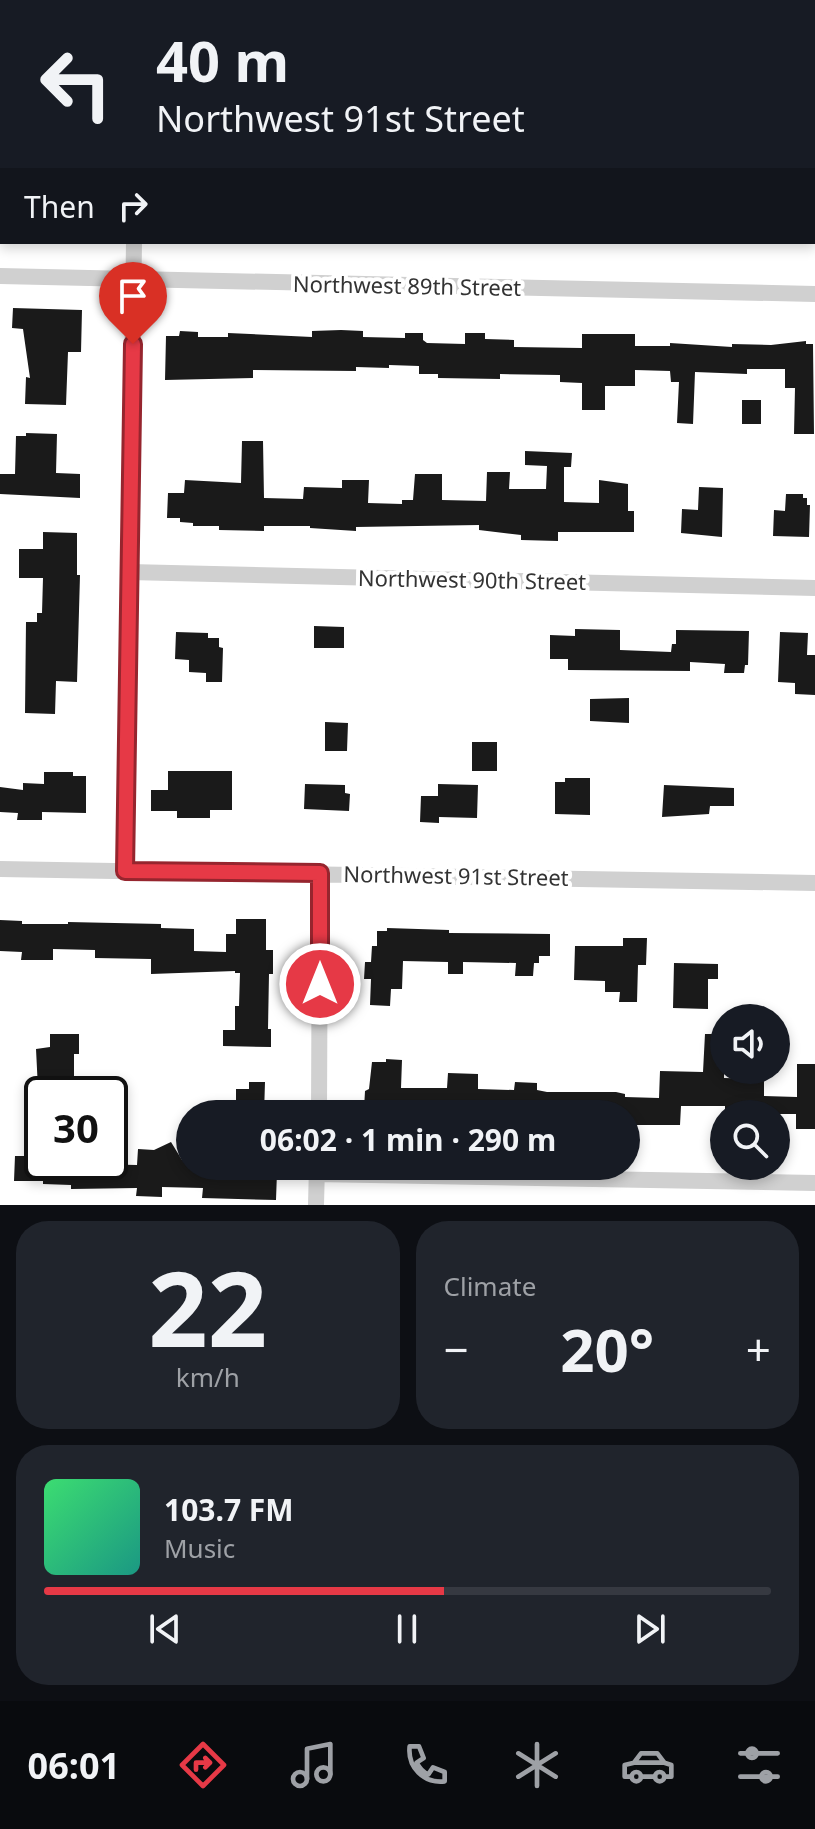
<!DOCTYPE html>
<meta charset="utf-8">
<style>
:root{--surface:#171b24;--page:#20242c;--text:#f1f3f6;--muted:#9ea1a6;--line:#363941;--accent:#e63946}
body{margin:0;font-family:"Noto Sans",sans-serif;background:var(--page);color:var(--text);height:100vh;display:flex;flex-direction:column;font-size:30px;white-space:nowrap}
*{box-sizing:border-box;margin:0}
p{font-size:26px;color:var(--muted)}
.icon{flex:none;width:44px;height:44px;fill:none;stroke:currentColor;stroke-width:2;stroke-linecap:round;stroke-linejoin:round}
.map{position:relative;height:1205px;overflow:hidden}
.sheet{display:flex;flex-direction:column;gap:16px;padding:16px;background:#0d0f14;flex:1}
.sheet>*{flex:none}
.banner{position:absolute;left:0px;top:0px;width:816px;height:244px;box-shadow:0 4px 12px #0003;background:#171b24;color:var(--text);overflow:hidden}
.fabs{position:absolute;left:710px;top:1004px;display:grid;gap:16px}
.fabs a{display:grid;place-items:center;width:80px;height:80px;border-radius:50%;background:var(--surface);box-shadow:0 4px 12px #0003;font-size:40px}
.speed{position:absolute;left:24px;top:1076px;display:flex;gap:16px;font-size:40px;font-weight:700;text-align:center}
.speed>*{display:grid;place-content:center;width:104px;height:104px;border-radius:50%;background:var(--surface);box-shadow:0 4px 12px #0003;line-height:1}
.speed .limit{border:4px solid #111;border-radius:12px;background:#fff;color:#111}
.pin{position:absolute;display:grid;place-items:center;width:68px;height:68px;color:#fff;margin:-82px -34px;border-radius:50% 50% 50% 0;rotate:-45deg;box-shadow:0 0 8px #0007}
.pin .icon{rotate:45deg}
.me{position:absolute;width:88px;margin:-44px;rotate:0deg;stroke-linejoin:round;filter:drop-shadow(0 0 6px #0008)}
.turn{display:flex;align-items:center;gap:28px;height:168px;padding:0 24px;font-size:36px}
.turn .icon{width:104px;height:104px;stroke-width:2.5}
.turn b{display:block;font-size:56px;line-height:68px}
.then{display:flex;align-items:center;height:76px;padding:0 24px;background:#0003;gap:16px;font-size:30px}
.big{font-size:60px;font-weight:700;line-height:1.1}
.sheet .card{flex:1;display:flex;flex-direction:column;justify-content:center;gap:12px;min-width:0;padding:0 28px;border-radius:32px;background:var(--page)}
.sheet .dial{align-items:center;gap:0}
.dial b{font-size:104px;line-height:1}
.song{display:flex;align-items:center;gap:24px}
.cover{width:96px;height:96px;border-radius:12px;background:linear-gradient(135deg,hsl(140 70% 55%),hsl(170 70% 35%))}
.played{height:8px;border-radius:4px;background:linear-gradient(90deg,var(--accent) 55%,var(--line) 55%)}
.keys{display:flex;justify-content:space-around;direction:ltr}
.heat{display:flex;justify-content:space-between;align-items:center;font-size:44px;direction:ltr}
.sheet .tiles{flex:1;display:grid;gap:16px;grid-template-columns:1fr 1fr}
.card:last-child{grid-column:span 2}
.trip{position:absolute;left:176px;top:1100px;width:464px;height:80px;border-radius:40px;background:var(--surface);box-shadow:0 4px 12px #0003;font-weight:700;line-height:80px;text-align:center}
.tabs{display:flex;height:128px;justify-content:space-around;align-items:center;background:#090b0e;color:var(--muted)}
.tabs .icon{width:56px;height:56px}
.tabs .selected{color:var(--accent)}
.tabs b{font-size:36px;color:var(--text)}
.map>svg:first-child{display:block}
.building{fill:#1a1a1a}
.lines{fill:none;stroke-linecap:round;stroke-linejoin:round}
.street{stroke:#d0d0d0;stroke-width:16}
.route-casing{stroke:#96252e;stroke-width:20}
.route{stroke:#e63946;stroke-width:14}
.labels{text-anchor:middle;stroke-width:8;stroke-linejoin:round;paint-order:stroke}
.street-label{font-size:22px;fill:#333;stroke:#fff}
</style>
<div class="map">
<svg width="815" height="1205" viewBox="0 0 815 1205">
<rect width="100%" height="100%" fill="#fff"/>
<path class="building" d="M13,308l69,2 -1,42h-13l-2,53 -41,-1 1,-27 4,1 -7,-49 -11,-1z
M180,331l18,1v5h30v-4l84,4v-6l29,-1 22,1v6l42,1v-5h18v7l4,3 38,1v-11h20v6l29,1v7l68,1v-14h53v12h35v-3l62,4v-3l39,1 35,-4v3h7l1,90h-20l1,-46h-10v-19h-38v5l-52,-2 -2,52 -16,-1 2,-41h-8l-1,-11 -35,-1v16h-30v24h-23v-27l-22,-1v-7l-60,-1v5l-62,-1v-4h-19v-8l-30,-1v3l-33,-1v4l-103,-1v8l-88,2 1,-44h13z
M742,400h19v24h-19z
M26,433l31,1 -1,39 24,1v24l-80,-4v-20h15l1,-38h10z
M242,441h21l1,57 39,1 1,-12 38,1v-8h27l-1,23 34,1v-4h11l2,-26h27v26l44,1 1,-29h23l-1,17h37l1,-23 -22,-1v-14l47,2 -1,14h-7v35l35,1v-23l29,4v27h6v21h-76v9l-37,-1v-5l-42,-5v-5l-123,2v4l-46,-3v-2h-46v5l-45,-1v-4h-26v-3l-13,-1v-4h-13l1,-25h16l1,-13 56,3z
M699,487l24,1 -1,49 -41,-4 1,-24 16,1z
M786,494h17v4h4v7h3l-1,32 -36,-1 1,-26 11,1z
M43,532l34,1v42h3l-3,107 -21,-1 -1,33 -30,-1 1,-91h11v-9h5l1,-35h-24v-29h24z
M314,626l30,1v21h-30z
M575,629l45,1v20l51,2 1,-8h4v-14l73,1 -1,34h-3l-1,8h-20l1,-9 -35,-2v9l-122,-1v-11h-18v-24l25,1z
M176,632l32,1v5h11v9l4,1 -1,34h-16v-9l-17,-1v-12l-14,-1z
M780,632l28,1 -1,22h8v40l-20,-1v-11l-17,-1z
M629,698v25l-39,-2v-22z
M325,722l23,1 -1,28h-22z
M472,742h25v29h-25z
M168,771h64v39h-22v8h-33v-7h-26v-21h17z
M44,772h29v4h13v37l-44,-1v8h-25l1,-7 -18,-1v-25l23,3v-7l21,1z
M565,778h25v37l-35,-1v-32h10z
M305,784l40,1v8l5,1 -1,17 -45,-2z
M438,784l40,1 -1,33 -38,-1v6l-19,-1 1,-26h17z
M664,785l70,3v18h-24l-1,8 -47,3z
M236,919h30v31h7v24h-4l-1,55h3v18l-48,-1v-16h12v-24h4l1,-33h-5v-2l-84,3v-15l-56,-1v-8l-42,-1v11h-32l1,-8 -22,-1v-31l22,1v3h46v-2l93,2v4l33,1v22l32,1v-18h10z
M387,928l62,2v3l101,1v22h-11v7h-5l-1,13h-18l1,-13 -53,-1v12h-15v-12l-45,-1 -1,28h-11l-1,17 -20,-1 1,-26h-7l1,-17h6l1,-16h5v-15h10z
M623,938h24l-1,27h-8l-1,37h-18l1,-10h-15v-11l-31,-1 1,-34h48z
M674,963l44,1v15h-10v30l-35,-1z
M50,1034h29v20h-5v40h-16v-4l-20,-1 -2,-40 14,-2z
M705,1034h19v44l40,1v17l33,1v-33h18v65h-19v-15h-71v-8h-44l-1,19h-54v-11l-110,-4v4l-77,-3v3h-53v-4l-22,-1 1,-18 4,-2 3,-27h14v-3l16,1 -1,28h46l1,-15 30,1v15l36,1 1,-8 22,1v7l10,2h69l9,2v3l34,1 1,-27 43,1z
M249,1082h16l-1,32h-28v-25h13z
M171,1142l11,18h8v6h79v6h8l-1,28 -74,-2 1,-10 -41,-1v10l-26,-1 1,-8 -66,1v-4l-28,-1v-3h-29l1,-25h27v6l3,1 92,2 1,-16 16,1z"/>
<g class="lines">
<path class="street" d="M734,0l81,2
M139,2v-2
M0,276l815,18
M129,572l686,16
M0,869l815,14
M125,871l9,-629
M319,1114l1,-241
M316,1174l499,9
M316,1205l1,-39"/>
</g>
<g class="lines">
<defs>
<path id="route" d="M133,344l-8,527 195,2v111"/>
</defs>
<use href="#route" class="route-casing"/>
<use href="#route" class="route"/>
</g>
<g class="labels">
<g class="street-label">
<text transform="translate(407 286) rotate(1)" y="8">Northwest 89th Street</text>
<text transform="translate(472 580) rotate(1)" y="8">Northwest 90th Street</text>
<text transform="translate(456 876) rotate(1)" y="8">Northwest 91st Street</text>
</g>
</g>
</svg>
<div class="fabs">
<a><svg class="icon" aria-label="sound" viewBox="0 0 24 24"><path d="M4 9h4l5-4v14l-5-4H4zM17 9q2 3 0 6"/></svg></a>
<a><svg class="icon" aria-label="search" viewBox="0 0 24 24"><circle cx="10" cy="10" r="6"/><path d="M15 15l6 6"/></svg></a>
</div>
<div class="speed"><div class="limit">30</div></div>
<div class="pin" style="left:133px;top:344px;background:#d93025"><svg class="icon" aria-label="arrive" viewBox="0 0 24 24"><path d="M6 21V4h12l-3 4 3 4H6"/></svg></div>
<svg class="me" style="left:320px;top:984px" viewBox="-20 -20 40 40"><circle r="17" fill="#e63946" stroke="#fff" stroke-width="3"/><path d="M0-11L8 9 0 5-8 9z" fill="#fff"/></svg>
<div class="trip">06:02 · 1 min · 290 m</div>
<div class="banner">
<div class="turn"><svg class="icon" aria-label="left" viewBox="0 0 24 24"><path d="M17 20v-9H6M10 6l-5 5 5 5"/></svg><div><b>40 m</b>Northwest 91st Street</div></div>
<div class="then">Then<svg class="icon" aria-label="right" viewBox="0 0 24 24"><path d="M7 20v-9h11M14 6l5 5-5 5"/></svg></div>
</div>
</div>
<section class="sheet">
<div class="tiles">
<div class="card dial"><b>22</b><p>km/h</p></div>
<div class="card"><p>Climate</p>
<div class="heat"><a>−</a><b class="big">20°</b><a>+</a></div>
</div>
<div class="card">
<div class="song"><i class="cover"></i><div><b>103.7 FM</b><p>Music</p></div></div>
<div class="played"></div>
<div class="keys"><svg class="icon" aria-label="previous" viewBox="0 0 24 24"><path d="M18 5L8 12l10 7zM5 5v14"/></svg><svg class="icon" aria-label="pause" viewBox="0 0 24 24"><path d="M8 5v14M16 5v14"/></svg><svg class="icon" aria-label="next" viewBox="0 0 24 24"><path d="M6 5l10 7-10 7zM19 5v14"/></svg></div>
</div>
</div>
</section>
<nav class="tabs">
<b>06:01</b>
<svg class="icon selected" aria-label="directions" viewBox="0 0 24 24"><path d="M12 3l9 9-9 9-9-9zM9 14v-3h6M13 9l2 2-2 2"/></svg>
<svg class="icon" aria-label="music" viewBox="0 0 24 24"><path d="M9 18V5l10-2v13"/><circle cx="6" cy="18" r="3"/><circle cx="16" cy="16" r="3"/></svg>
<svg class="icon" aria-label="phone" viewBox="0 0 24 24"><path d="M5 4h4l2 5-3 2q2 4 5 5l2-3 5 2v4C11 20 4 13 5 4z"/></svg>
<svg class="icon" aria-label="climate" viewBox="0 0 24 24"><path d="M12 3v18M4 7l16 10M4 17L20 7"/></svg>
<svg class="icon" aria-label="car" viewBox="0 0 24 24"><path d="M5 17H2v-5l4-1 3-4h7l3 4 3 1v5h-3M9 17h6M6 11h13"/><circle cx="7" cy="17" r="2"/><circle cx="17" cy="17" r="2"/></svg>
<svg class="icon" aria-label="filters" viewBox="0 0 24 24"><path d="M4 7h16M4 17h16"/><circle cx="9" cy="7" r="2"/><circle cx="15" cy="17" r="2"/></svg>
</nav>
